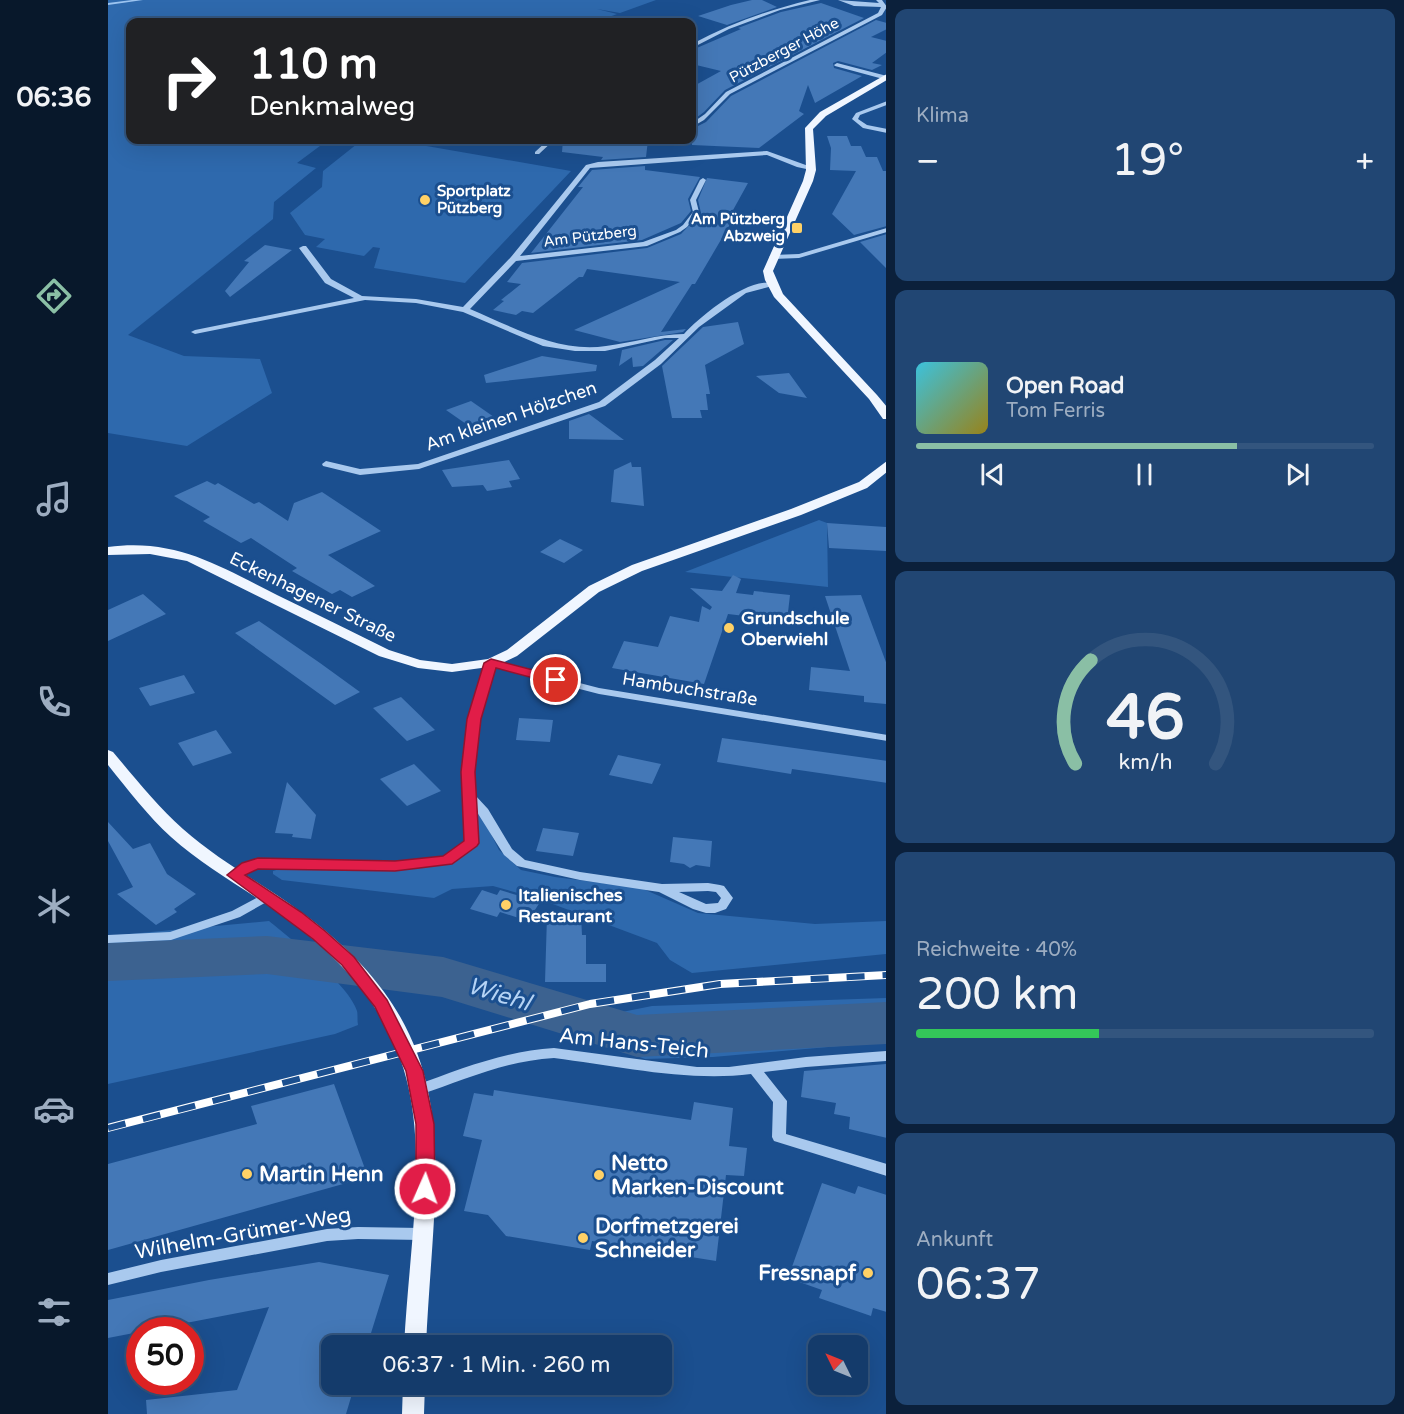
<!DOCTYPE html>
<html lang="de">
<meta charset="utf-8">
<style>
:root{--surface:#143b6b;--page:#214673;--text:#f1f3f6;--muted:#9dadc1;--line:#33557e;--accent:#8abfa5}
body{margin:0;font-family:"Varela Round",sans-serif;background:var(--page);color:var(--text);height:100vh;display:flex;flex-direction:column;font-size:22px;white-space:nowrap}
*{box-sizing:border-box;margin:0}
p{font-size:20px;color:var(--muted)}
.icon{flex:none;width:33px;height:33px;fill:none;stroke:currentColor;stroke-width:2;stroke-linecap:round;stroke-linejoin:round}
.map{position:relative;flex:1;overflow:hidden}
.side{display:flex;flex-direction:column;gap:9px;padding:9px;background:#0b203b;width:518px}
.side>*{flex:none}
.hud{position:absolute;left:18px;top:18px;width:570px;height:126px;border-radius:12px;box-shadow:0 6px 24px #0002,0 0 0 2px var(--line);background:#202124;color:#fff;overflow:hidden}
.needle{width:39px;rotate:313deg}
.fabs{position:absolute;left:700px;top:1335px;display:grid;gap:12px}
.fabs a{display:grid;place-items:center;width:60px;height:60px;border-radius:12px;background:var(--surface);box-shadow:0 6px 24px #0002,0 0 0 2px var(--line);font-size:30px}
.speed{position:absolute;left:18px;top:1317px;display:flex;gap:12px;font-size:30px;font-weight:700;text-align:center}
.speed>*{display:grid;place-content:center;width:78px;height:78px;border-radius:50%;background:var(--surface);box-shadow:0 6px 24px #0002,0 0 0 2px var(--line);line-height:1}
.speed .limit{border:9px solid #d22;background:#fff;color:#111}
.pin{position:absolute;display:grid;place-items:center;width:51px;height:51px;color:#fff;margin:-26px;border:3px solid #fff;border-radius:50%;box-shadow:0 2px 6px #0007}
.me{position:absolute;width:66px;margin:-33px;rotate:2deg;stroke-linejoin:round;filter:drop-shadow(0 0 4px #0008)}
.turn{display:flex;align-items:center;gap:21px;height:126px;padding:0 24px;font-size:27px}
.turn .icon{width:78px;height:78px;stroke-width:2.5}
.turn b{display:block;font-size:42px;line-height:51px}
.big{font-size:45px;font-weight:600;line-height:1.1}
.side .widget{flex:1;display:flex;flex-direction:column;justify-content:center;gap:9px;min-width:0;padding:0 21px;border-radius:12px;background:var(--page)}
.side .dial{align-items:center;gap:0}
.dial svg{height:156px;overflow:visible;fill:none;stroke:var(--line);stroke-width:7;stroke-linecap:round;text-anchor:middle}
.dial text{fill:var(--text);stroke:none}
.song{display:flex;align-items:center;gap:18px}
.cover{width:72px;height:72px;border-radius:9px;background:linear-gradient(135deg,hsl(190 70% 55%),hsl(50 70% 35%))}
.played{height:6px;border-radius:3px;background:linear-gradient(90deg,var(--accent) 70%,var(--line) 70%)}
.keys{display:flex;justify-content:space-around;direction:ltr}
.heat{display:flex;justify-content:space-between;align-items:center;font-size:33px;direction:ltr}
.charge{height:9px;border-radius:4px;background:linear-gradient(90deg,#34c759 40%,var(--line) 0)}
.trip{position:absolute;left:213px;top:1335px;width:351px;height:60px;border-radius:12px;background:var(--surface);box-shadow:0 6px 24px #0002,0 0 0 2px var(--line);font-weight:600;line-height:60px;text-align:center}
main{display:flex;flex:1;min-height:0}
.menu{display:flex;flex-direction:column;width:108px;justify-content:space-around;align-items:center;background:#08182b;color:var(--muted)}
.menu .icon{width:42px;height:42px}
.menu .active{color:var(--accent)}
.menu b{font-size:27px;color:var(--text)}
.map>svg:first-child{display:block}
.green{fill:#2e69ad}
.lines{fill:none;stroke-linecap:round;stroke-linejoin:round}
.stream{fill:#9cc4f0;fill-rule:evenodd}
.river{fill:#3c6290;fill-rule:evenodd}
.building{fill:#4478b7}
.minor{fill:#a9c9ee;fill-rule:evenodd}
.major{fill:#f0f6ff;fill-rule:evenodd}
.rail-casing{stroke:#fff;stroke-width:8}
.rail{stroke:#1b4f8f;stroke-width:6;stroke-dasharray:18;stroke-linecap:butt}
.route{fill:#e11d48;stroke:#92132f;stroke-width:1.5}
.poi-dot{fill:#ffd166;stroke:#1b4f8f;stroke-width:2}
.labels{text-anchor:middle;stroke-width:6;stroke-linejoin:round;paint-order:stroke}
.far-street-label{font-size:15px;fill:#fff;stroke:#1b4f8f}
.far-poi-label{font-size:15px;font-weight:bold;fill:#fff;stroke:#1b4f8f;text-anchor:start}
.street-label{font-size:18px;fill:#fff;stroke:#1b4f8f}
.poi-label{font-size:18px;font-weight:bold;fill:#fff;stroke:#1b4f8f;text-anchor:start}
.near-street-label{font-size:21px;fill:#fff;stroke:#1b4f8f}
.near-poi-label{font-size:21px;font-weight:bold;fill:#fff;stroke:#1b4f8f;text-anchor:start}
.near-water-label{font-size:24px;font-style:italic;fill:#b5d3f5;stroke:#1b4f8f}
</style>
<main>
<nav class="menu">
<b>06:36</b>
<svg class="icon active" aria-label="directions" viewBox="0 0 24 24"><path d="M12 3l9 9-9 9-9-9zM9 14v-3h6M13 9l2 2-2 2"/></svg>
<svg class="icon" aria-label="music" viewBox="0 0 24 24"><path d="M9 18V5l10-2v13"/><circle cx="6" cy="18" r="3"/><circle cx="16" cy="16" r="3"/></svg>
<svg class="icon" aria-label="phone" viewBox="0 0 24 24"><path d="M5 4h4l2 5-3 2q2 4 5 5l2-3 5 2v4C11 20 4 13 5 4z"/></svg>
<svg class="icon" aria-label="climate" viewBox="0 0 24 24"><path d="M12 3v18M4 7l16 10M4 17L20 7"/></svg>
<svg class="icon" aria-label="car" viewBox="0 0 24 24"><path d="M5 17H2v-5l4-1 3-4h7l3 4 3 1v5h-3M9 17h6M6 11h13"/><circle cx="7" cy="17" r="2"/><circle cx="17" cy="17" r="2"/></svg>
<svg class="icon" aria-label="filters" viewBox="0 0 24 24"><path d="M4 7h16M4 17h16"/><circle cx="9" cy="7" r="2"/><circle cx="15" cy="17" r="2"/></svg>
</nav>
<div class="map">
<svg width="779" height="1414" viewBox="0 0 779 1414">
<rect width="100%" height="100%" fill="#1b4f8f"/>
<path class="green" d="M0,0h548l-36,13 -23,-4 20,5 -21,8h-466v118h198l-31,23 19,5 -42,34 -1,17 -145,116 56,21 76,3 12,34 -85,53 -79,-13z
M254,140l53,4 156,27 -106,112 -91,-15 6,-20 -7,-1 -9,9 -48,-9 9,-8 -20,-4 -15,-22 32,-26 1,-16z
M711,520l8,3 1,64 -143,-15z
M368,813l5,1 18,36 22,20 34,7 86,11 57,25 117,11 71,-3v33l-194,19 -22,-13 -13,-17 -115,-43 -49,-14 -41,3 -18,9 -152,-18 -9,-6v-3l7,-2 120,1 45,-7 32,-18z
M161,921c21,17 81,65 88,90 1,4 0,9 1,14l-23,9 -227,50v-148z
M778,998v44l-173,15 -68,2 -93,-33 100,-20z"/>
<g class="lines">
<path class="stream" d="M24,0h11l-35,5v-2z"/>
<path class="river" d="M159,936l176,21 194,58 250,-13v42l-250,13 -195,-60 -175,-23 -159,7v-38z"/>
</g>
<path class="building" d="M644,0h10l15,7 -50,18 -29,-9 33,-11z
M713,3l43,15 -139,72 -21,22 -12,9v-34l29,-16 -29,-7v-14l49,-21 -3,-1 43,-16z
M768,20l11,3v6l-16,8 16,4v11l-15,11 10,2 -10,5 -34,-9 -5,2 1,5 28,8 -47,27 -7,-18 -9,26 5,3 -45,34 -67,-3v-16l14,-7 25,-26z
M719,136h20l4,10h10l5,11h11l6,14h4v55l-33,9 -22,-21 24,-43 -26,-1 1,-22z
M455,140h85l-2,17 -45,3 2,-3 -41,-5z
M537,166v4l55,7 -12,22 3,12 -10,12 -39,17 -111,13 52,-66h-5l14,-17z
M599,178l41,5 -21,38h5l-37,63h-3l-31,48 25,-3 -3,3 -63,10 -46,-12 106,-48 -93,-13 -4,8h-4l-46,36 -11,-2 -6,4 -23,-5 11,-9 -3,-1 20,-16 -14,-2 15,-19 125,-15 34,-14 20,-21 -3,-13z
M779,234v35l-27,-27z
M157,245l27,5 -62,47 -5,-6 24,-29 -5,-1z
M630,322l6,22 -39,21 5,29h-4l2,16h-8l2,8h-30l-10,-52 41,-39z
M557,340h8l-30,26 -10,1 -1,-10 -13,9 3,-16z
M434,356l55,9 -1,6 -110,12 -2,-8z
M681,373l18,25 -28,-5 -23,-17z
M363,401l23,16 -25,9 -23,-16z
M481,414l35,26 -55,-1v-18z
M401,460l11,19 -11,2 3,6 -25,4 -4,-6 -31,2 -10,-17z
M523,462l1,5h9l3,39 -33,-4 3,-32z
M99,481l8,4 3,-2 36,21 5,-2 29,19 6,-18 28,-11 59,39 -53,24 47,31 -23,11 -12,-7 -8,4 -40,-23 5,-3 -46,-30 -10,5 -38,-22 7,-4 -36,-21z
M719,523l60,4v24l-58,-3z
M452,539l23,11 -19,13 -24,-11z
M625,575l8,4 -5,14 17,2 1,-4 36,4 -3,26 -59,-7 -24,70 -92,-16 12,-27 34,6 12,-31 29,6 3,-16 8,4 2,-3 -22,-19 32,3z
M35,594l23,20 -58,27v-31z
M753,595l26,70v39l-23,-2v-6l-55,-6 2,-23 39,4 -25,-75z
M151,621l61,42 40,29 -25,13 -100,-72z
M76,675l11,18 -45,13 -11,-18z
M293,697l34,33 -28,11 -34,-33z
M411,718l34,2 -3,22 -34,-2z
M108,730l16,23 -39,13 -15,-23z
M614,738l165,23v22l-95,-14 -1,5 -74,-12z
M510,755l43,9 -9,20 -43,-9z
M306,764l27,27 -34,15 -27,-27z
M179,782l29,33 -5,24 -19,-2 1,-3 -18,-1z
M0,822l25,27 17,-6 17,31 29,20 -22,15 3,3 -21,13 -39,-31 16,-7 -25,-46z
M435,828l36,5 -6,23 -37,-5z
M565,837l39,4 -2,26 -14,-2 -6,3 -6,-4 -14,-2z
M374,890l15,5 3,-5 40,12 -12,19 -28,-9 -3,5 -27,-8z
M439,916h34l1,19h4v29h20v18h-61z
M779,1064v74l-38,-9 1,-12 -16,-3 2,-11 -35,-6 3,-26z
M226,1084l34,93 -260,73v-86l149,-40 -6,-18z
M386,1090l197,30 3,-18 39,6 -4,38 18,2 -3,28 -18,-1 -10,86 -124,-20 -2,9 -84,-14 -18,-21 -24,-4 18,-71 -19,-4 11,-43 19,3z
M714,1183l33,11 3,-8 29,9v117l-14,-4 -2,8 -52,-18 3,-8 -34,-12z
M211,1262l70,13 -22,71h-35v38h23l-9,30h-199l-1,-14 91,-10 32,-83 -161,31v-38l101,-20z"/>
<g class="lines">
<path class="minor" d="M702,0h10l-40,10 -51,19 -37,19v-4c38,-20 76,-34 118,-44z
M730,0l41,3 -3,-3h6l5,7 -5,8 -152,79 -26,26 -12,7v-4l13,-9 21,-22 152,-79 3,-6 -27,-1z
M729,63l50,13v4l-52,-14 -1,-1z
M779,101v4l-27,10 -2,4 9,6 20,4v4l-24,-5 -11,-9 4,-6z
M440,140h6l-15,14h-4v-2z
M659,151l47,17 -3,2 -14,-3 -30,-12 -177,13 -70,88 123,-14 33,-12 7,-5 10,-13 -3,-12 10,-20 3,-2 3,2 -10,20 3,12 -12,15 -7,5 -33,14 -131,15 -46,48c43,18 88,44 136,37 27,-3 51,-12 78,-12 15,-17 70,-62 92,-49l-30,8 -47,34 -38,37 -56,42 -186,63 -59,6 -37,-9 -1,-2 4,-3 34,8 58,-5 181,-62 56,-42 24,-22h-14l-60,13h-30l-32,-5 -80,-34 -47,-9 -51,-3 -170,34 -4,-2 4,-2 159,-32 -29,-15 -26,-35 4,-2h3l25,33 31,17 54,3 47,8 48,-50 75,-92 12,-3z
M779,228v4l-88,26 -26,1 -4,-2 4,-2 26,-1z
M383,660l108,28 288,47v6l-288,-47 -104,-27 -16,52 -6,53 2,23 13,14 24,40 13,11 55,12 82,12 46,-1 12,2 4,1 9,12 -7,11 -11,4h-9l-13,-4 -34,-17 -79,-12 -63,-14 -13,-11 -29,-46 2,34 -26,20 -4,1 -52,6 -137,-3 -20,11h-8l-2,-3c8,-9 19,-13 30,-16l137,3 49,-6 21,-15 -2,-69 6,-53 17,-56zM600,891l8,1 5,6 -3,5 -12,1 -27,-12z
M158,893l4,1 2,3 -2,3 -30,17 -69,23 -63,3v-8l62,-3 62,-21z
M446,1048l143,19h32l77,-10 81,-6v10l-81,6 -42,5 23,29 -1,33 101,30v12l-113,-35 -2,-4 1,-35 -22,-28c-63,8 -134,-8 -197,-16 -50,3 -89,22 -135,37l-5,-1 -2,-4 2,-4c46,-17 91,-35 140,-38z
M250,1227l64,1 5,2 2,4 -2,4 -5,2 -64,-1 -31,2 -166,31 -53,13v-12l53,-13 166,-31z"/>
<path class="major" d="M779,74v6l-61,36 -13,13 3,41 -3,11 -40,90 10,23 94,101 10,12v12h-4l-14,-20 -95,-102 -9,-17 -2,-9 40,-90 3,-11 -1,-42 15,-16z
M779,461v11l-20,16 -66,27 -159,56 -43,21 -82,64 -21,10 -44,6 -34,-4 -39,-12 -192,-95 -37,-7 -42,1v-8c68,-9 111,19 169,48 38,18 75,37 112,55l31,10 32,4 36,-5 19,-9 82,-64 43,-21 159,-56 68,-27z
M0,750l5,2c22,26 44,54 70,77 36,32 80,55 118,83 172,125 133,251 125,434h-22c10,-179 52,-301 -114,-425 -39,-29 -83,-52 -119,-84 -23,-21 -43,-47 -63,-72z
M295,1384h22l-1,30h-22z"/>
<defs>
<path id="rail" d="M0,1128l482,-124 130,-20 167,-9"/>
</defs>
<use href="#rail" class="rail-casing"/>
<use href="#rail" class="rail"/>
</g>
<path class="route" d="M383,659l69,18 2,3 -6,4 -60,-16 -15,51 -6,53 4,71 -2,3 -25,18 -57,7 -137,-2 -13,6 56,37 24,19 29,26 33,43 36,71 11,53 1,65 -3,5 -7,3 -6,-3 -3,-5v-65l-10,-53 -31,-64 -33,-42 -29,-26 -86,-64 15,-12 16,-5 137,3 48,-5 21,-15 -3,-69 6,-53 17,-56z"/>
<g class="poi-dot">
<circle cx="317" cy="200" r="6"/>
<rect x="683" y="222" width="12" height="12" rx="3"/>
<circle cx="621" cy="628" r="6"/>
<circle cx="398" cy="905" r="6"/>
<circle cx="139" cy="1174" r="6"/>
<circle cx="491" cy="1175" r="6"/>
<circle cx="475" cy="1238" r="6"/>
<circle cx="760" cy="1273" r="6"/>
</g>
<g class="labels">
<g class="far-street-label">
<text transform="translate(676 50) rotate(-28)" y="5">Pützberger Höhe</text>
<text transform="translate(482 236) rotate(-7)" y="5">Am Pützberg</text>
</g>
<g class="far-poi-label">
<text x="329" y="196">Sportplatz<tspan x="329" dy="17">Pützberg</tspan></text>
<text x="677" y="224" text-anchor="end">Am Pützberg<tspan x="677" dy="17">Abzweig</tspan></text>
</g>
<g class="street-label">
<text transform="translate(403 416) rotate(-19)" y="6">Am kleinen Hölzchen</text>
<text transform="translate(205 597) rotate(26)" y="6">Eckenhagener Straße</text>
<text transform="translate(582 689) rotate(9)" y="6">Hambuchstraße</text>
</g>
<g class="poi-label">
<text x="633" y="624">Grundschule<tspan x="633" dy="21">Oberwiehl</tspan></text>
<text x="410" y="901">Italienisches<tspan x="410" dy="21">Restaurant</tspan></text>
</g>
<g class="near-street-label">
<text transform="translate(526 1043) rotate(6)" y="7">Am Hans-Teich</text>
<text transform="translate(135 1233) rotate(-10)" y="7">Wilhelm-Grümer-Weg</text>
</g>
<g class="near-poi-label">
<text x="503" y="1170">Netto<tspan x="503" dy="24">Marken-Discount</tspan></text>
<text x="151" y="1181">Martin Henn</text>
<text x="487" y="1233">Dorfmetzgerei<tspan x="487" dy="24">Schneider</tspan></text>
<text x="748" y="1280" text-anchor="end">Fressnapf</text>
</g>
<g class="near-water-label">
<text transform="translate(391 994) rotate(17)" y="8">Wiehl</text>
</g>
</g>
</svg>
<div class="fabs">
<a><svg class="needle" viewBox="-14 -14 28 28"><path d="M0-13l5 13h-10z" fill="#e53935"/><path d="M0 13l5-13h-10z" fill="#9dadc1"/></svg></a>
</div>
<div class="speed"><div class="limit">50</div></div>
<div class="pin" style="left:448px;top:680px;background:#d93025"><svg class="icon" aria-label="arrive" viewBox="0 0 24 24"><path d="M6 21V4h12l-3 4 3 4H6"/></svg></div>
<svg class="me" style="left:317px;top:1189px" viewBox="-20 -20 40 40"><circle r="17" fill="#e11d48" stroke="#fff" stroke-width="3"/><path d="M0-11L8 9 0 5-8 9z" fill="#fff"/></svg>
<div class="trip">06:37 · 1 Min. · 260 m</div>
<div class="hud">
<div class="turn"><svg class="icon" aria-label="right" viewBox="0 0 24 24"><path d="M7 20v-9h11M14 6l5 5-5 5"/></svg><div><b>110 m</b>Denkmalweg</div></div>
</div>
</div>
<section class="side">
<div class="widget"><p>Klima</p>
<div class="heat"><a>−</a><b class="big">19°</b><a>+</a></div>
</div>
<div class="widget">
<div class="song"><i class="cover"></i><div><b>Open Road</b><p>Tom Ferris</p></div></div>
<div class="played"></div>
<div class="keys"><svg class="icon" aria-label="previous" viewBox="0 0 24 24"><path d="M18 5L8 12l10 7zM5 5v14"/></svg><svg class="icon" aria-label="pause" viewBox="0 0 24 24"><path d="M8 5v14M16 5v14"/></svg><svg class="icon" aria-label="next" viewBox="0 0 24 24"><path d="M6 5l10 7-10 7zM19 5v14"/></svg></div>
</div>
<div class="widget dial"><svg viewBox="0 0 100 80">
<path d="M14 69A42 42 0 1 1 86 69"/>
<path d="M14 69A42 42 0 0 1 22 16" stroke="#8abfa5"/>
<text x="50" y="56" font-size="32" font-weight="700">46</text>
<text x="50" y="72" font-size="11">km/h</text>
</svg></div>
<div class="widget"><p>Reichweite · 40%</p><b class="big">200 km</b><div class="charge"></div></div>
<div class="widget"><p>Ankunft</p><b class="big">06:37</b></div>
</section>
</main>
